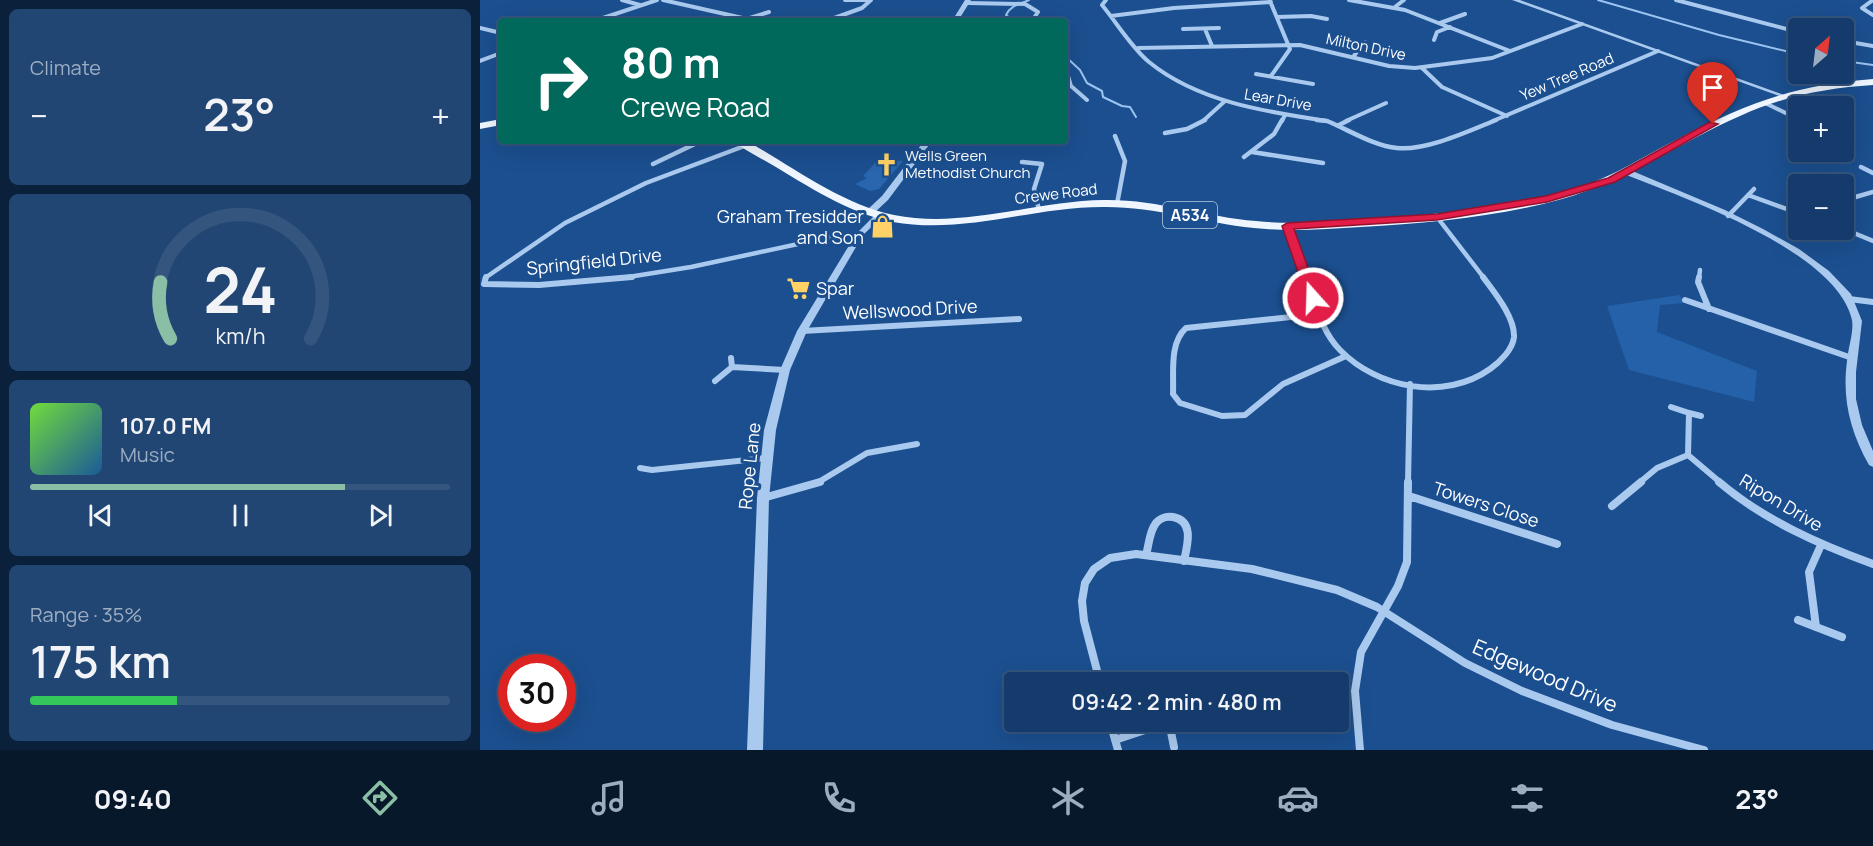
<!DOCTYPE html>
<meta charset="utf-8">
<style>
:root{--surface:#143b6b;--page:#214673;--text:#f1f3f6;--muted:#9dadc1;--line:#33557e;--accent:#8abfa5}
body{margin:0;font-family:Manrope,sans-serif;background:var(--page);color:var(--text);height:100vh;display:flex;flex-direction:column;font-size:22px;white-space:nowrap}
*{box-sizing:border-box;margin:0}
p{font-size:20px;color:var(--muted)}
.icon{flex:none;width:33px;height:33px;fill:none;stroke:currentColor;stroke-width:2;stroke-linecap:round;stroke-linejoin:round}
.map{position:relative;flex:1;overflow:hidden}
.panel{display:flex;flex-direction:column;gap:9px;padding:9px;background:#0b203b;width:480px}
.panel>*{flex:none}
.hud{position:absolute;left:18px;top:18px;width:570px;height:126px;border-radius:6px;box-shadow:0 6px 24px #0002,0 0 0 2px var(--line);background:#00695c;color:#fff;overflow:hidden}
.needle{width:39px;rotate:28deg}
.buttons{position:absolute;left:1308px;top:18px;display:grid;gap:12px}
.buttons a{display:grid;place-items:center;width:66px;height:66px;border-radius:6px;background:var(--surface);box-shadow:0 6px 24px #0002,0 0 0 2px var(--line);font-size:30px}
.speed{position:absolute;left:18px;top:654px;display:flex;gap:12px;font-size:30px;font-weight:700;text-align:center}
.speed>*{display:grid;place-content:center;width:78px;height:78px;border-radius:50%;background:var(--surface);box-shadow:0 6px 24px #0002,0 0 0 2px var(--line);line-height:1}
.speed .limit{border:9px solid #d22;background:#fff;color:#111}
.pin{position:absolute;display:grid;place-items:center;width:51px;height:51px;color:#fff;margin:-62px -26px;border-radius:50% 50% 50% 0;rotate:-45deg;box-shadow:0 0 6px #0007}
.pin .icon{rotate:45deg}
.me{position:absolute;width:66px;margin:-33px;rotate:340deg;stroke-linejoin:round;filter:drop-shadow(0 0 4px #0008)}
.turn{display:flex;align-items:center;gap:21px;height:126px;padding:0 24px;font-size:27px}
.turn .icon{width:78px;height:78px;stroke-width:2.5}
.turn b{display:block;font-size:42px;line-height:51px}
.big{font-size:45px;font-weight:600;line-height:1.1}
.panel .tile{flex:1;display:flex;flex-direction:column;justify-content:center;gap:9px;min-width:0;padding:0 21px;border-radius:9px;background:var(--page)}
.panel .dial{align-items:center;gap:0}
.dial svg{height:156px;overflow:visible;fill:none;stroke:var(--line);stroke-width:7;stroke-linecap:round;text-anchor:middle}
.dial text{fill:var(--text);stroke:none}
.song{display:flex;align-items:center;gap:18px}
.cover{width:72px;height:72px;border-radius:9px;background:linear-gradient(135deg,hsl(100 70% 55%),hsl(210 70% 35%))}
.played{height:6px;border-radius:3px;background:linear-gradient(90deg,var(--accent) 75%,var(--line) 75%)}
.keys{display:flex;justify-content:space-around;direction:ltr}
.heat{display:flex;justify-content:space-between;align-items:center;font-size:33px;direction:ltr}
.charge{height:9px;border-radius:4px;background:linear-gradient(90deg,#34c759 35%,var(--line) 0)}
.trip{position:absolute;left:524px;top:672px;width:345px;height:60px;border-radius:6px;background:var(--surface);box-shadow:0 6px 24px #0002,0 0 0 2px var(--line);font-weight:600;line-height:60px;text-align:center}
.dock{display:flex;height:96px;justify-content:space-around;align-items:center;background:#08182b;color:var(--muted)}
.dock .icon{width:42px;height:42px}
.dock .current{color:var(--accent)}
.dock b{font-size:27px;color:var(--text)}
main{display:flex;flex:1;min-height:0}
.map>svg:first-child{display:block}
.green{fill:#2461a8}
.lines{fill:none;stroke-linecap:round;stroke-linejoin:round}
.stream{stroke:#9cc4f0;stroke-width:2}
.building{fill:#2a66ad}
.minor-far3{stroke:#a9c9ee;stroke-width:4}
.minor-far2{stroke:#a9c9ee;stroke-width:4.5}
.minor-far1{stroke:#a9c9ee;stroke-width:6}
.minor{stroke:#a9c9ee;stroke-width:8}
.tertiary{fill:#a9c9ee;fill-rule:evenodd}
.primary{fill:#f0f6ff;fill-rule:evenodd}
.route{fill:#e11d48;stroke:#92132f;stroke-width:1.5}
.labels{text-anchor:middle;stroke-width:6;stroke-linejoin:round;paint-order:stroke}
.far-street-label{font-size:15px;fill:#fff;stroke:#1b4f8f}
.far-poi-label{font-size:15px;fill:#fff;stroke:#1b4f8f;text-anchor:start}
.shield{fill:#1b4f8f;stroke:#bbcadd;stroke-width:1.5}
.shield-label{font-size:16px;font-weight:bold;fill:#fff}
.poi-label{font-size:18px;fill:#fff;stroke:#1b4f8f;text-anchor:end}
.street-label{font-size:18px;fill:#fff;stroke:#1b4f8f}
.near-street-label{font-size:21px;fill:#fff;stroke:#1b4f8f}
</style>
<main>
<section class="panel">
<div class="tile"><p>Climate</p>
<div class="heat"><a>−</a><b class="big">23°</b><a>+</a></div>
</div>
<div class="tile dial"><svg viewBox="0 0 100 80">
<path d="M14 69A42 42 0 1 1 86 69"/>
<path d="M14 69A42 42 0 0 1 9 40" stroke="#8abfa5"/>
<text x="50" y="56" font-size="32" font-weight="700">24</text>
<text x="50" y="72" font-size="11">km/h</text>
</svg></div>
<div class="tile">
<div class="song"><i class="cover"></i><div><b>107.0 FM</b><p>Music</p></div></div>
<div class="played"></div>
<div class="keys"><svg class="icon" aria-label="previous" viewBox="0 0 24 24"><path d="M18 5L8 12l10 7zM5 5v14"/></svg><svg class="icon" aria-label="pause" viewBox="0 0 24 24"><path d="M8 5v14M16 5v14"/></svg><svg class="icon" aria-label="next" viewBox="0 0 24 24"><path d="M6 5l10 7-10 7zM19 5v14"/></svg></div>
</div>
<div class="tile"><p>Range · 35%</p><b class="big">175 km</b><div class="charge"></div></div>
</section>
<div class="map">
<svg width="1393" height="750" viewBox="0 0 1393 750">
<rect width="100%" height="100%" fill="#1b4f8f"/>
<path class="green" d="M1199,295l7,8 -26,2 -3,27 100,39 -3,31 -125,-32 -22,-64z"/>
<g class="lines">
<path class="stream" d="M1118,0l121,35 79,19
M534,21l-8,-6c5,-10 14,-11 23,-15
M585,56l15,14 7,13 15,8 1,6 19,9 8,1 6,10
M1364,61l29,4"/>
</g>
<path class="building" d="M399,159l24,2 -24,28 -9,2 -15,-7 12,-6 -4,-2z"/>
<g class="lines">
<path class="minor-far3" d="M142,0l18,5
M183,0l84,19
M365,0h25
M626,0l-4,5c15,18 29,42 47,57 49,40 118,50 178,59
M869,0l56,10 105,41
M1196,0l122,32
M1393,0l-11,8 11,7
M790,1l20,48 -19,27
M487,3l58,1 13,8 -6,9
M915,7l9,-7
M631,16l63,-8 97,-6
M797,17l34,-1 16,3
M70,21l6,-2
M114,21l63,-21
M260,21l29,-9
M346,21l36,-13 9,-8
M960,23l25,-9
M0,28l21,5
M703,29l36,-1
M725,29l7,17
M954,40l3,-8 13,-5
M1364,41l29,5
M658,48l162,-3 89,21 26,2 77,-10 90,-34
M873,57l12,-15
M0,61l21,-8
M585,66l6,20 16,14
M942,68l20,19 65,29
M776,74l57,10
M1285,103l33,16
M723,121l22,-20
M802,121l3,-6
M866,121l40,-18
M1013,121l165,-70"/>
<path class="minor-far2" d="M837,120l10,1c22,9 47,25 70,27 29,3 72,-17 99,-28
M859,125l10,-5
M685,133l22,-4 18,-9
M635,136l10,25 -8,43
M772,152l71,11
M764,157l30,-23 8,-14
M542,162l20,2 -8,25 5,21
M173,164l48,-23
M1381,167l12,6
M1268,195l50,18
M1372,198l21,-6
M1248,216l26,-27
M957,217l47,61
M807,226l19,52
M1364,229l29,12
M5,278l80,-55 81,-40 101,-38
M142,278l69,-11 149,-32 20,-1
M1219,278l1,-8"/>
<path class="minor-far1" d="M6,277l-2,7 55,1 93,-8
M825,277c10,25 16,54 35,73 38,39 105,51 150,19 10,-7 23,-20 24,-32 1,-20 -20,-45 -31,-60
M1219,277l-1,5 11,27
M1369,299l24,3
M1205,300l167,58
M839,314l-133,14c-17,15 -12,45 -13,66l7,9 42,13 23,-1 38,-31 63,-28
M322,331l217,-12
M252,367l53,3
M235,381l17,-14 -1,-9
M1191,407l18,6
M1221,416l-12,-3 -1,42 33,28
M160,468l12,2 114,-12
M337,483l50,-30 50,-9
M928,483l2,-99
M1159,483l18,-15 31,-13"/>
<path class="minor" d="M1239,482c45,38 99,62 154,82
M929,496l148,48
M283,498l57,-16
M1132,506l29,-24
M666,555c3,-10 3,-23 10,-32 4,-5 11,-7 17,-6 22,4 14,29 11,44
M1318,620l44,17
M1336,627l-7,-55 12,-27
M620,682l-16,-61 -2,-20 3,-18 9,-14 16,-11 26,-4 116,15 85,21 40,17 88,56 57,28 90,34 92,25
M630,722l8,28
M689,722l5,25
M635,740l54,-18
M880,750l-5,-59 6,-39 37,-66 9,-24 1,-80"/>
<path class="tertiary" d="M485,0h6l-13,21h-6z
M1032,0h8l267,96 -5,1z
M444,141h8l-44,59 -15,14h-6v-4l15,-14z
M1144,170h6l95,40 38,19 36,20 30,22 22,23 11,27 -6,51v27l6,26 11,26v16l-4,-2c-19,-34 -27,-66 -22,-104 1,-13 7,-29 5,-41 -15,-69 -168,-122 -228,-146z
M397,213h6l1,2 -21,20 -56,96 -17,39 -14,60 -7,68 -6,252h-16l10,-252 7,-68 16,-60 17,-39 59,-97z"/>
<path class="primary" d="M1393,79v6c-47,3 -89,11 -133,31 -60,26 -114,65 -178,83 -65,18 -133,24 -201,28 -35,2 -72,5 -107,1 -50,-5 -98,-21 -148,-21 -72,-1 -141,28 -213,15 -45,-9 -85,-36 -124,-59 -12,-7 -25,-13 -35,-22h13c46,26 94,63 147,74 70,14 140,-14 210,-15 52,-1 101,17 152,21 37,4 75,0 112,-2 70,-4 141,-11 209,-31 36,-11 67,-32 101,-49 69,-36 117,-54 195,-60z
M21,119v6l-21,4v-6z"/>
</g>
<path class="route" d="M1230,122l8,2 -103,58 -68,20 -110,18 -143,9 25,69 -6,4 -6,-4 -25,-72 5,-3 150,-9 109,-18 62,-18z"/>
<defs>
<symbol id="church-bare" viewBox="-9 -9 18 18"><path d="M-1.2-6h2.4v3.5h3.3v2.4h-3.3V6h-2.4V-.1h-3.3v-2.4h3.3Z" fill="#ffd166" stroke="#1b4f8f" stroke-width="2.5" paint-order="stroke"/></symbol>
<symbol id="shop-bare" viewBox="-9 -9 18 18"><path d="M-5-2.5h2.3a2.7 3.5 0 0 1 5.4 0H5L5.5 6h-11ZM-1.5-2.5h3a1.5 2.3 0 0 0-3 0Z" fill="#ffd166" stroke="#1b4f8f" stroke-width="2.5" paint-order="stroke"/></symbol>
<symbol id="supermarket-bare" viewBox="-9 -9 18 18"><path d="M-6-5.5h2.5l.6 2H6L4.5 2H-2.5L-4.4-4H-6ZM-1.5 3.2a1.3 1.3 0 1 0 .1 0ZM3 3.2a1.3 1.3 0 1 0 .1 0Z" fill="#ffd166" stroke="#1b4f8f" stroke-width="2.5" paint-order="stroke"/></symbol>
</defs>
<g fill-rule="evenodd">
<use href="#church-bare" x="390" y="148" width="33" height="33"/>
<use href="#shop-bare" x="386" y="210" width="33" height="33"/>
<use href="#supermarket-bare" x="302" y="272" width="33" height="33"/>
</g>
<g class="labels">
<g class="far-street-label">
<text transform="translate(886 47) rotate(12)" y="5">Milton Drive</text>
<text transform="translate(1087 77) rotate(-23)" y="5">Yew Tree Road</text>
<text transform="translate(798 100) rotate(10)" y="5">Lear Drive</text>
<text transform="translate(576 194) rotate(-7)" y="5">Crewe Road</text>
</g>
<g class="far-poi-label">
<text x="425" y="161">Wells Green<tspan x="425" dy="17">Methodist Church</tspan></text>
</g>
<rect class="shield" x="683" y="202" width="54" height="26" rx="4.5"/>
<g class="shield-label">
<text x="710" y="221">A534</text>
</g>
<g class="poi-label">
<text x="384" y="223">Graham Tresidder<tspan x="384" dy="21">and Son</tspan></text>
<text x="336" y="295" text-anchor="start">Spar</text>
</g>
<g class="street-label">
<text transform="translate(114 262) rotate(-6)" y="6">Springfield Drive</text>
<text transform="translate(430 310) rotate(-3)" y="6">Wellswood Drive</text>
<text transform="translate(270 466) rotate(-84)" y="6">Rope Lane</text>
<text transform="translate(1301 503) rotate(31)" y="6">Ripon Drive</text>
<text transform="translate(1006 505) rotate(18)" y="6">Towers Close</text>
</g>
<g class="near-street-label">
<text transform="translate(1065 676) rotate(23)" y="7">Edgewood Drive</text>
</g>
</g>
</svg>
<div class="buttons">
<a><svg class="needle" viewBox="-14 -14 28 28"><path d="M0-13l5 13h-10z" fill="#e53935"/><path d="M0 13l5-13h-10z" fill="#9dadc1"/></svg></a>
<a>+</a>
<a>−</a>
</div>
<div class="speed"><div class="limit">30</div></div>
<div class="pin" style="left:1233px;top:124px;background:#d93025"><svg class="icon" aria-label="arrive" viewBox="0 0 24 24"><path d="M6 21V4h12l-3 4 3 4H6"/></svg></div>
<svg class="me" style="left:833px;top:298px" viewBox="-20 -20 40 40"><circle r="17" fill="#e11d48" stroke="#fff" stroke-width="3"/><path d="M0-11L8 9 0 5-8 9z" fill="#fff"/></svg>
<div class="trip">09:42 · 2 min · 480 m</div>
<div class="hud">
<div class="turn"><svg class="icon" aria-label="right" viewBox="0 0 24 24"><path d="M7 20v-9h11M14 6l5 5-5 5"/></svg><div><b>80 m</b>Crewe Road</div></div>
</div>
</div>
</main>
<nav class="dock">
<b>09:40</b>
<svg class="icon current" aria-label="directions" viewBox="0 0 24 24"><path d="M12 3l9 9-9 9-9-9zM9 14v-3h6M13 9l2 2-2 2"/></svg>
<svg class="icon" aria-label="music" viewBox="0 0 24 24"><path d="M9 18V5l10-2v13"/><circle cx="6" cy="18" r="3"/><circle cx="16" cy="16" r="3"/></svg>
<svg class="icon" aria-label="phone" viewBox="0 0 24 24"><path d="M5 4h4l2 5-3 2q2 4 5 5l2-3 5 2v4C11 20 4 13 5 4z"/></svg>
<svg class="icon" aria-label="climate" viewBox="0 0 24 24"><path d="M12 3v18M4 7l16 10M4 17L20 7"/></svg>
<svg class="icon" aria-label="car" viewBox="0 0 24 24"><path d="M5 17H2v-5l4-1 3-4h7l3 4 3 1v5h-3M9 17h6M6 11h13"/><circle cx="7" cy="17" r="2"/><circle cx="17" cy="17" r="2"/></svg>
<svg class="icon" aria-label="filters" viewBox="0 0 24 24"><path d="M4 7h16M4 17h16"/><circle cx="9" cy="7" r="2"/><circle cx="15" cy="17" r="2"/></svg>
<b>23°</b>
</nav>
